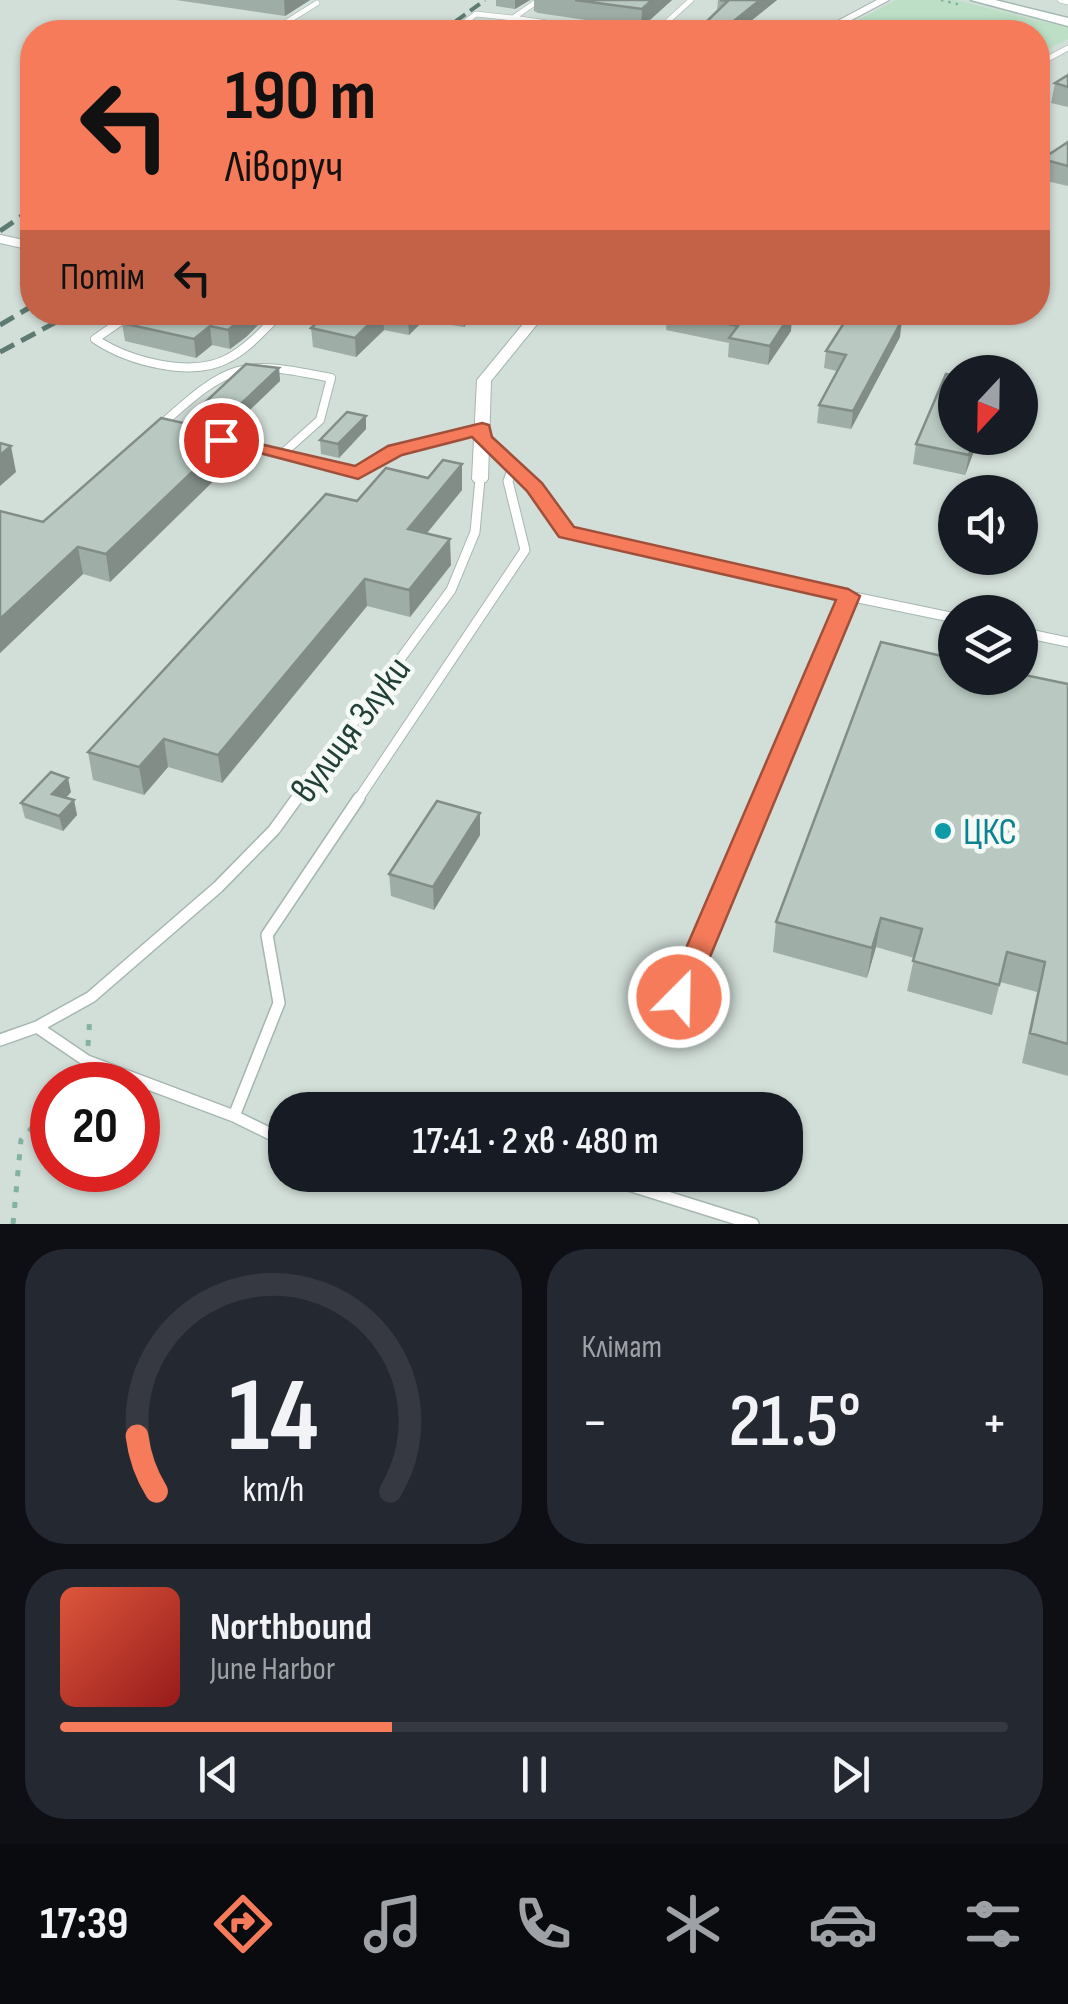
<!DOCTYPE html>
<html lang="uk">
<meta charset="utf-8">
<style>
:root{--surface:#171b24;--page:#242831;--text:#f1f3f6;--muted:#9ea1a6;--line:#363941;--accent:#f67b5a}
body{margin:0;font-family:"Sofia Sans Condensed",sans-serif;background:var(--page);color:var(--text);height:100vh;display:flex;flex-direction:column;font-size:38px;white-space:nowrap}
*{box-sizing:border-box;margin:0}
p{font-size:32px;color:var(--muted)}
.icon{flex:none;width:55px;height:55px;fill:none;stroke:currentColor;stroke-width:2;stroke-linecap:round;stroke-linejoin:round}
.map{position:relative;height:1224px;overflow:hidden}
.drawer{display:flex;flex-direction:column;gap:25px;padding:25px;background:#0d0f14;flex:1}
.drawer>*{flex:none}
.guide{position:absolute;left:20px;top:20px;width:1030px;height:305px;border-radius:40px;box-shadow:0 2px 8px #0004;background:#f67b5a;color:#111;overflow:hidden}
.needle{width:65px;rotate:202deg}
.buttons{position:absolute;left:938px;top:355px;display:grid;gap:20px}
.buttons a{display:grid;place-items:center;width:100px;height:100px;border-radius:50%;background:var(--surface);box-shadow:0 2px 8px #0004;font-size:50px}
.speed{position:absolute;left:30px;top:1062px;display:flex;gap:20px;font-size:50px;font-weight:700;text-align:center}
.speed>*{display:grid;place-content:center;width:130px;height:130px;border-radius:50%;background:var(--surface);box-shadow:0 2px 8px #0004;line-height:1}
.speed .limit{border:15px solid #d22;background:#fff;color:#111}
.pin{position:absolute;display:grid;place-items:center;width:85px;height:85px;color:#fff;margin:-42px;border:5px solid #fff;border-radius:50%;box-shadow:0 2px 10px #0007}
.me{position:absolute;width:110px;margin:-55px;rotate:23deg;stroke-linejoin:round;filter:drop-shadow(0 0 8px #0008)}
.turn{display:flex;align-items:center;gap:35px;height:210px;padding:0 40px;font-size:45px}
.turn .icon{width:130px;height:130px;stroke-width:2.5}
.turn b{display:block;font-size:70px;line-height:85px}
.then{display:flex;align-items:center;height:95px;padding:0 40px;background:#0003;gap:20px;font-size:38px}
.big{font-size:75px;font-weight:600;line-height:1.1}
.drawer .card{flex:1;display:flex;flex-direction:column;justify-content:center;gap:15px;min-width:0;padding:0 35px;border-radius:40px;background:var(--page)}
.drawer .dial{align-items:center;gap:0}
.dial svg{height:260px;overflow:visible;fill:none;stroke:var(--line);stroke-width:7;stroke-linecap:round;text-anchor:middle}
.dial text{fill:var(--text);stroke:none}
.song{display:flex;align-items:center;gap:30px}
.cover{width:120px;height:120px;border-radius:15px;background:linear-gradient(135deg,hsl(10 70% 55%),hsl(0 70% 35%))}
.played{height:10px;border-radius:5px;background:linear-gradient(90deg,var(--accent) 35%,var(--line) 35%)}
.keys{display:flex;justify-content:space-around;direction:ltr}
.heat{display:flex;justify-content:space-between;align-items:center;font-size:55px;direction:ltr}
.drawer .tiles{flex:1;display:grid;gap:25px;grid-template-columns:1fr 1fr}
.card:last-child{grid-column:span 2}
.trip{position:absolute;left:268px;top:1092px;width:535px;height:100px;border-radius:40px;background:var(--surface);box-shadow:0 2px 8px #0004;font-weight:600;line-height:100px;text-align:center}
.dock{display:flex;height:160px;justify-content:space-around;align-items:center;background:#090b0e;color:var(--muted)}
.dock .icon{width:70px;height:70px}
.dock .current{color:var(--accent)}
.dock b{font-size:45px;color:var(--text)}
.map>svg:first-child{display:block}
.built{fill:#d2ded8;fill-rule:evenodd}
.green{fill:#bcdfc5}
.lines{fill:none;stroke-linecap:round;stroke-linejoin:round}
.lane-far3-casing{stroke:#a6b6b0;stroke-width:6}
.lane-far2-casing{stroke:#a6b6b0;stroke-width:10}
.lane-far1-casing{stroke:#a6b6b0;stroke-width:11}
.lane-casing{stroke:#a6b6b0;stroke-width:14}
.street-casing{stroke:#a6b6b0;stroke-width:2}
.secondary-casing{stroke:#a2bab1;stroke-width:3}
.path-far1{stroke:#83b2a2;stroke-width:2.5;stroke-dasharray:2.5 5;stroke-linecap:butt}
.path{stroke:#83b2a2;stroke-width:5;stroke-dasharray:6 10;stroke-linecap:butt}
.lane-far3{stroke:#fff;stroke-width:5}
.lane-far2{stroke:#fff;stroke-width:8}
.lane-far1{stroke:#fff;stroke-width:9}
.lane{stroke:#fff;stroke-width:11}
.street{fill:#fff;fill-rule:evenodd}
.secondary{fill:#fff;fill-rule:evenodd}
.rail-far1{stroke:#5d7b72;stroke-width:4;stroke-dasharray:12 6;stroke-linecap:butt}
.rail{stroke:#5d7b72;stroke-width:5;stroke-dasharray:16 8;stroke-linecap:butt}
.wall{fill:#9fada7}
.shaded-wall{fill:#828d88}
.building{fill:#b9c9c2;stroke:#828d88;stroke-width:2.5}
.route{fill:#f67b5a;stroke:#a0503a;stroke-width:2.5}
.culture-dot{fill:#0f9aa8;stroke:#f5faf7;stroke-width:4}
.labels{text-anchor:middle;stroke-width:9;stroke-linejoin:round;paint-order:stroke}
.street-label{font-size:38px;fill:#224037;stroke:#f5faf7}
.culture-label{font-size:38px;fill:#0d838f;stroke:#f5faf7;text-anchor:start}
</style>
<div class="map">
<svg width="1068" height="1224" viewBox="0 0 1068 1224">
<rect width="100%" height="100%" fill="#e4eee9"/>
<path class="built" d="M0,0h1068v1224h-1068zM32,32h1006v280h-1006zM955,372h65v66h-65zM955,492h65v66h-65zM955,612h65v66h-65zM52,1085h86v85h-86zM285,1110h500v65h-500z"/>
<path class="green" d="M896,0h59l113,28v11l-30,16v-23h-202z"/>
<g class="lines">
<defs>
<path id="lane-far3" d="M539,0l-26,18 96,14
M1060,0l8,2
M307,32l-22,-9 32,-20
M452,32l24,-18 37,4
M656,32l35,-32
M1038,64l30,-16"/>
<path id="lane-far2" d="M0,239l32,7
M134,312l-39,27c33,22 97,40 134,19 21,-11 36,-30 53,-46
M161,425c69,-62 79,-66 170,-47l-11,42 -38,34
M482,438l31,30
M225,441l111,27
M367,468l28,-17 87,-22"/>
<path id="lane-far1" d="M325,465l33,8 13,-8
M514,465l52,67 283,64
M1020,632l48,10
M296,801l155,-211 24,-58 5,-53
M357,801l168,-251 -17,-69 6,-16
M762,801l87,-205 106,22"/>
<path id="lane" d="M37,1027l50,34 147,55
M664,1033l99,-235
M0,1040l37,-13 54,-30 127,-110 56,-57 23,-32
M285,1141l-51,-25 45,-113 -12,-68 92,-137
M597,1175l156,49"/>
<path id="street" d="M877,0h12l-60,32h-12z
M533,312h14l-56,69 -3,98 -2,3h-12l-2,-3 5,-99z"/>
<path id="secondary" d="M971,0h24l73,18v8z"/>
</defs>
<use href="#lane-far3" class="lane-far3-casing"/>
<use href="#lane-far2" class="lane-far2-casing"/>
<use href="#lane-far1" class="lane-far1-casing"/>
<use href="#lane" class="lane-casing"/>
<use href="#street" class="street-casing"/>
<use href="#secondary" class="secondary-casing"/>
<path class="path-far1" d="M941,0l20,5"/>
<path class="path" d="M88,1046l2,-31
M70,1085l9,-12
M13,1224l8,-84 31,-35"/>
<use href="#lane-far3" class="lane-far3"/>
<use href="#lane-far2" class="lane-far2"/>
<use href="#lane-far1" class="lane-far1"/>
<use href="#lane" class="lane"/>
<use href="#street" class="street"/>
<use href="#secondary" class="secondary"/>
<path class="rail-far1" d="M441,32l44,-32"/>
<path class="rail" d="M0,231l32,-22
M0,325l32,-19
M0,352l75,-40"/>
</g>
<path class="wall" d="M176,0h134l-25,16z
M496,0h34l-15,9 -19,-3z
M534,0h138l-31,28 -103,-15 -4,-2z
M718,0h59l-40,32h-30v-11l10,-10z
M1068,75v32l-17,-4 4,-20z
M1068,142v44l-30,-7 4,-20z
M136,312h135l-25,25 -16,12 -18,-4 -16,13 -71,-17 -3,-18z
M329,312h103l-23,23 -25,-5 -28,27 -43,-10 -2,-19z
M445,312h32l-13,15 -19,-3z
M667,312h125l-1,19 -23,34 -40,-8 1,-14 -63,-13z
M900,337l-49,92 -34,-6 2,-18 18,-34 -13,-3 2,-17z
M279,368l1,13 -49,47 -31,-7 -1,-13z
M366,416v13l-27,29 -18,-4 -1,-14z
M979,438l-14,37 -52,-11 3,-20z
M235,460l-125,122 -27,-8 -83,79v-142l43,11z
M462,490l-35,43 24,32 -41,52 -43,-11 -145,177 -54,-16 -24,28 -51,-15 -5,-28 269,-251z
M1068,684v392l-46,-13 15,-71 -37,-10 -8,33 -85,-24 7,-33 -38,-11 -9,31 -94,-26 3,-30z
M71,792l-5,6 8,2 3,15 -14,16 -38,-13 -4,-15z
M480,813v22l-46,75 -43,-14 -2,-22z"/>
<path class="shaded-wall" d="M284,0h26l-25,16z
M515,0h15l-15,9z
M652,0h20l-31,28 1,-19z
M760,0h17l-40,32h-7v-8z
M250,312h21l-25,25 -16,12 -2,-19z
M381,312h2l1,18 -28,27 -1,-19z
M412,312h20l-23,23 -1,-19z
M465,312h12l-13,15 -1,-12z
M792,312l-1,19 -23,34 2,-19z
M902,320l-2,17 -49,92 2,-18z
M210,326l2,19 -16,13 -2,-19z
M279,368l1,13 -49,47 -2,-13z
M366,416v13l-27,29 -1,-14z
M232,434l3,26 -125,122 -4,-28z
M975,438h4l-14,37 4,-20z
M11,446l5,26 -16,14v-31z
M462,464v26l-53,65 -1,-26z
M450,539l1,26 -41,52 -1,-27z
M78,547l5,27 -83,79v-34z
M365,579l2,27 -145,177 -4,-28z
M164,739l4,28 -24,28 -5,-28z
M68,778l3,14 -15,17 -4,-15z
M74,800l3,15 -14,16 -4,-15z
M480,813v22l-46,75 -1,-23z
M881,918l-5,29 -9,31 5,-30z"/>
<path class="building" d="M575,0h77l-10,9z
M720,0h40l-30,24 -23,-3 21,-20z
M1068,75v12l-13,-4z
M1068,142v24l-26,-7z
M136,312h114l-22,18 -18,-4 -16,13 -72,-16z
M329,312h52l-26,26 -44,-10z
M390,312h22l-4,4z
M672,312h120l-22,34 -41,-8 9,-12z
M851,312h13l38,8 -49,91 -34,-6 27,-50 -20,-4z
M246,364l33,4 -50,47 -30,-7z
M946,374l9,2v62h20l-6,17 -53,-11z
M347,412l19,4 -28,28 -18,-4z
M161,418l71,16 -126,120 -28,-7 -78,72v-108l43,11z
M0,443l11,3 -11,9z
M443,460l19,4 -54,65 42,10 -41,51 -44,-11 -147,176 -54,-16 -25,28 -51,-15 238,-258 31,7 29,-33 42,10z
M881,642l74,17v19h65v-4l48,10v360l-38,-11 15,-71 -38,-10 -8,33 -86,-24 9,-32 -41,-11 -9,30 -96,-26z
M51,772l17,6 -16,16 22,6 -15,16 -38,-13z
M437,801l43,12 -47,74 -44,-13z"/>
<path class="route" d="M482,423l7,2 3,12 50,46 32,44 274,62 12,7 -170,409h-21l-4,-8 171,-397 -277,-63 -32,-46 -55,-54 -70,18 -44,24 -147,-39 10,-5 134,31 33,-20z"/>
<circle class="culture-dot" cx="943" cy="831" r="10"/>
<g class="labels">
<g class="street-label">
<text transform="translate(350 729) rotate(-53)" y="13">вулиця Злуки</text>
</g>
<g class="culture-label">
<text x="963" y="844">ЦКС</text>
</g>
</g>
</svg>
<div class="buttons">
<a><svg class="needle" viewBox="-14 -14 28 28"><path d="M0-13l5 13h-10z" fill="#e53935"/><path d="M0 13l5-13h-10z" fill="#9ea1a6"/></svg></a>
<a><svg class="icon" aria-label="sound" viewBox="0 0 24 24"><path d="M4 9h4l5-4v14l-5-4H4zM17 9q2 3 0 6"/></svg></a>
<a><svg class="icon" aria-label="layers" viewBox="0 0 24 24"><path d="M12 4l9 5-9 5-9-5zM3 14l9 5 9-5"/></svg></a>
</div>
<div class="speed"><div class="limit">20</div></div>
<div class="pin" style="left:221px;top:440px;background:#d93025"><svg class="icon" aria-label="arrive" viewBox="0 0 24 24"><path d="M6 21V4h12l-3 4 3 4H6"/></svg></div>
<svg class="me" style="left:679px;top:997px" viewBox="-20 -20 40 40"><circle r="17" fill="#f67b5a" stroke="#fff" stroke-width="3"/><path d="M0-11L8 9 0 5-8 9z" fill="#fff"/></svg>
<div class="trip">17:41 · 2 хв · 480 m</div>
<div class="guide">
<div class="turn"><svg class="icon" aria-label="left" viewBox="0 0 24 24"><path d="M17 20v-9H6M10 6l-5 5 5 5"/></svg><div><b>190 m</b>Ліворуч</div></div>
<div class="then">Потім<svg class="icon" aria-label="left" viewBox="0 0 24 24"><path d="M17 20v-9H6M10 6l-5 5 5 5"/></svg></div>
</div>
</div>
<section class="drawer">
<div class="tiles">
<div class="card dial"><svg viewBox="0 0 100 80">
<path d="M14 69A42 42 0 1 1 86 69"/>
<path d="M14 69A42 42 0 0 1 8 52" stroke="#f67b5a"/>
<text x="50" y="56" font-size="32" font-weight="700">14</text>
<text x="50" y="72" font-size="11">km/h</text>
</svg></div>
<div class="card"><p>Клімат</p>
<div class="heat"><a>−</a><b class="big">21.5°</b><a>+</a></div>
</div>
<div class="card">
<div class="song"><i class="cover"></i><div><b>Northbound</b><p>June Harbor</p></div></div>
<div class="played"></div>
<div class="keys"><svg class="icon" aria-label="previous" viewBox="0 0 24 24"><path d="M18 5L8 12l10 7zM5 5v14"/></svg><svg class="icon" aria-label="pause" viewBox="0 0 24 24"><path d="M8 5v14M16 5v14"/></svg><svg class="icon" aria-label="next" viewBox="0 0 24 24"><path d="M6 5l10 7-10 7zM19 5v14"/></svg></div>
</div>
</div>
</section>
<nav class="dock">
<b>17:39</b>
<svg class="icon current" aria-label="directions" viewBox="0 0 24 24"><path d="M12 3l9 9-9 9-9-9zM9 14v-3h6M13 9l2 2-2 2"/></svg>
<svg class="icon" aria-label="music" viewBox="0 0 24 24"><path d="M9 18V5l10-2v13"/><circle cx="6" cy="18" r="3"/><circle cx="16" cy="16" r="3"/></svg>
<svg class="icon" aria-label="phone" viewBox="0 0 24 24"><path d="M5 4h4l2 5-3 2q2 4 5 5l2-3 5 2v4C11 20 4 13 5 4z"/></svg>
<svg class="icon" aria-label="climate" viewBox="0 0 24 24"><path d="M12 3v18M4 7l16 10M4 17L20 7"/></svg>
<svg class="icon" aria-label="car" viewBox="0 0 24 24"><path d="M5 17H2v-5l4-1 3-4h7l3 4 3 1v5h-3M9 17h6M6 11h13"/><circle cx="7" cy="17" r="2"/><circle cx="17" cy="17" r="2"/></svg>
<svg class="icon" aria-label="filters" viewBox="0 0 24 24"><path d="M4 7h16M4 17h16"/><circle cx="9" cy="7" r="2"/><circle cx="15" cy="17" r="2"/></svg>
</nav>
